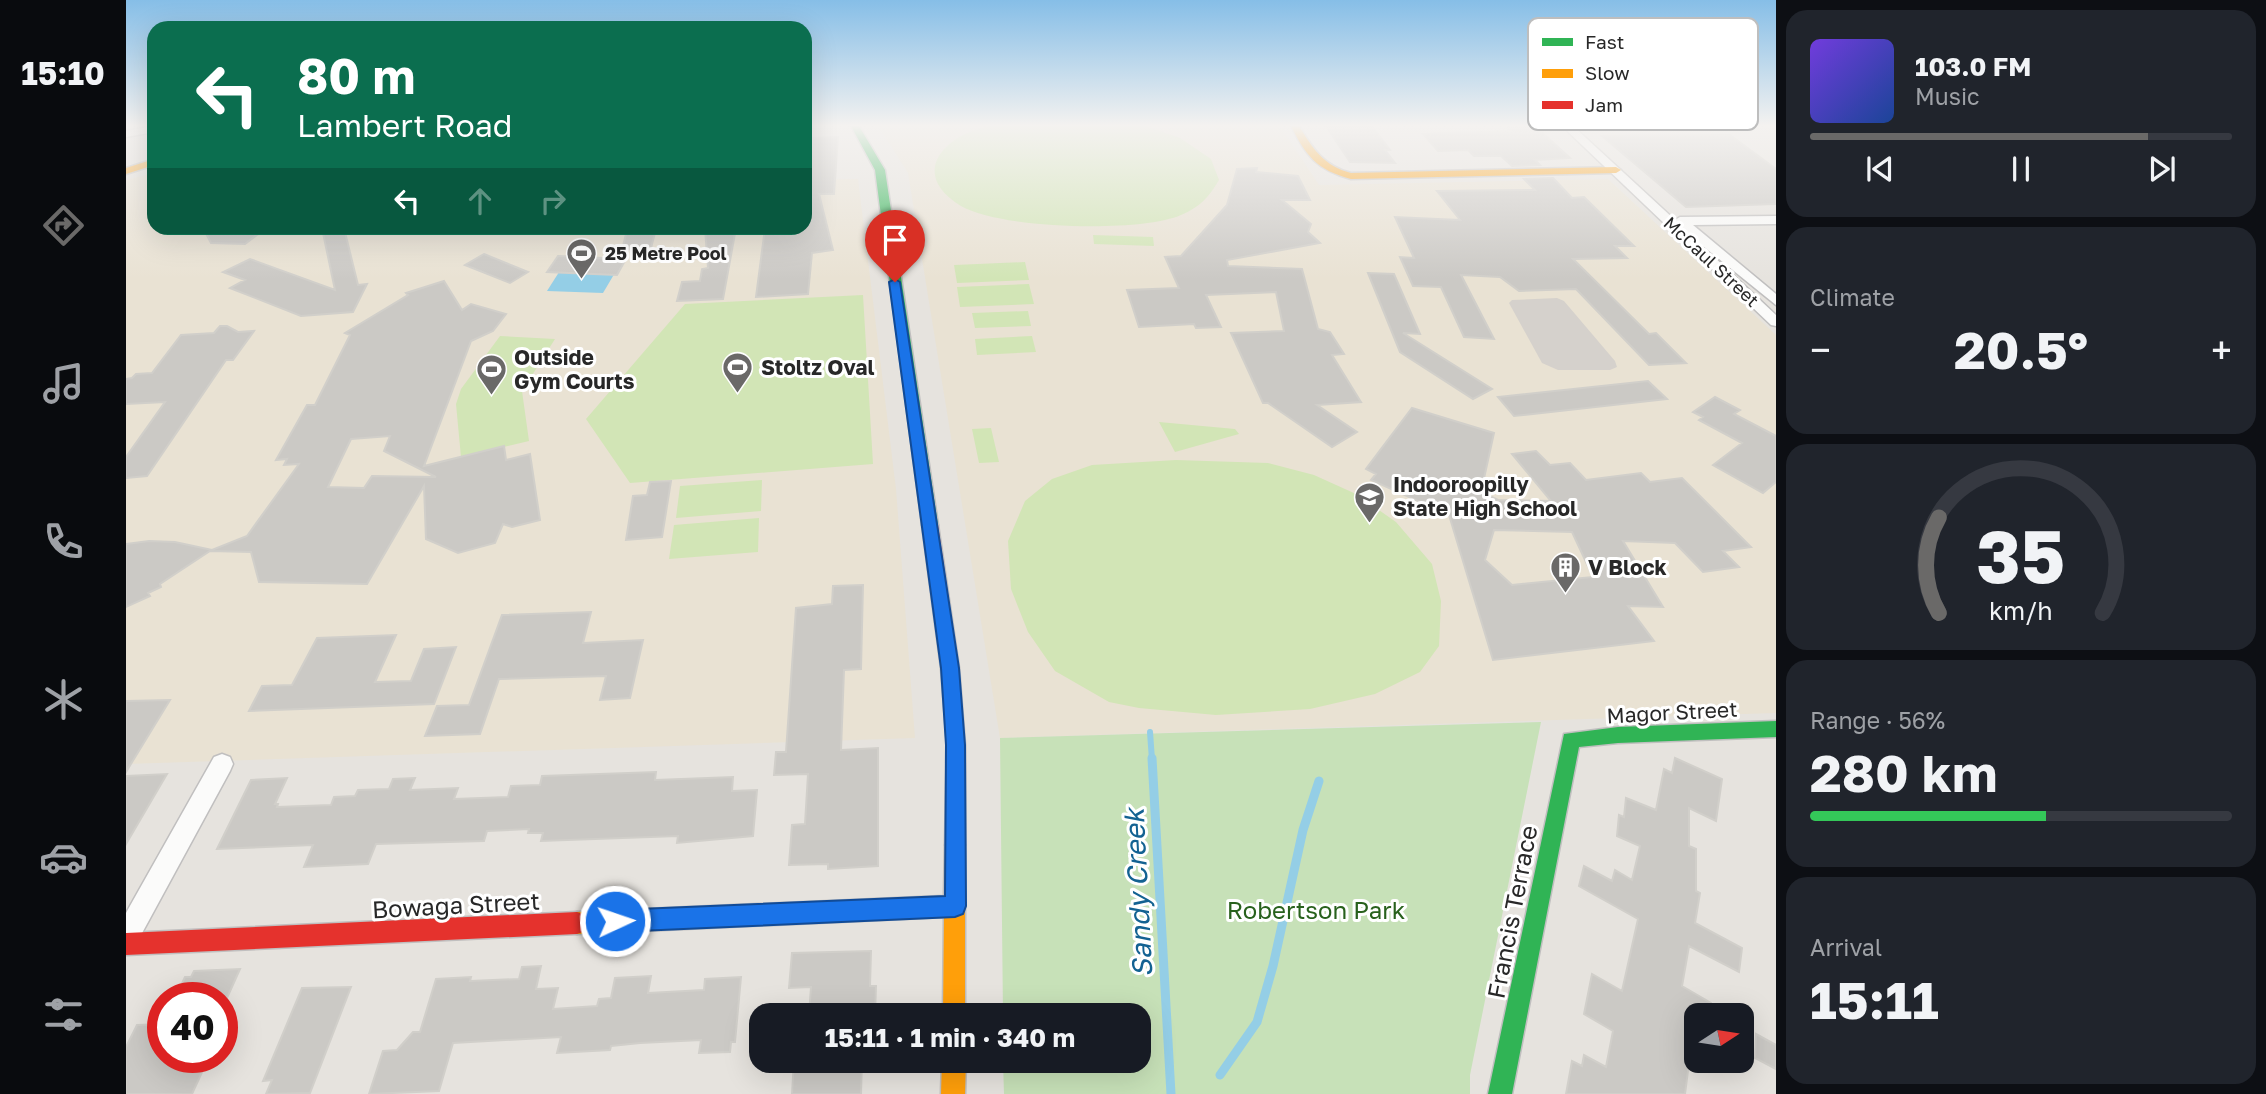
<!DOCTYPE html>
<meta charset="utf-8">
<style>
:root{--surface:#171b24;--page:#20242c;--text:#f1f3f6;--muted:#9ea1a6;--line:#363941;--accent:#6a6968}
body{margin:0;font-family:"Golos Text",sans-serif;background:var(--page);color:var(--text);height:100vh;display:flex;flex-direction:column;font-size:26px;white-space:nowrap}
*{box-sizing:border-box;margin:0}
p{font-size:23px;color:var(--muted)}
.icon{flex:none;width:38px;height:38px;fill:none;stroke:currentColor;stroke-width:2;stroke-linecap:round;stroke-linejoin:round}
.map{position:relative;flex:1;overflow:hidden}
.panel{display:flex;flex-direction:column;gap:10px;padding:10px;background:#0d0f14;width:490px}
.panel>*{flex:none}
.hud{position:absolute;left:21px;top:21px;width:665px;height:214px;border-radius:21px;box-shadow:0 7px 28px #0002;background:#0b6e4f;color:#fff;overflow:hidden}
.needle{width:46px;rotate:78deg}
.controls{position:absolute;left:1558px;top:1003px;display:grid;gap:14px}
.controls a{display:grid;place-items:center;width:70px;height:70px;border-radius:14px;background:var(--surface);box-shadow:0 7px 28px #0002;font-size:35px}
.speed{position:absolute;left:21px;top:982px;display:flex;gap:14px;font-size:35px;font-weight:700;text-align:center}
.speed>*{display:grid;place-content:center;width:91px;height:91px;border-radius:50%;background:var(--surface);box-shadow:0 7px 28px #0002;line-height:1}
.speed .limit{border:10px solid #d22;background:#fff;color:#111}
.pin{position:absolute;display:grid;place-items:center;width:60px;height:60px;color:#fff;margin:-72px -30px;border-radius:50% 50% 50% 0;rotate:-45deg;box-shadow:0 0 7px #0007}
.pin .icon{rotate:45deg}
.me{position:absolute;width:77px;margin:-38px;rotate:87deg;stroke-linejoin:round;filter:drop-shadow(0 0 5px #0008)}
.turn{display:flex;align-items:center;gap:24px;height:147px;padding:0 35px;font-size:32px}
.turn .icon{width:91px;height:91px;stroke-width:2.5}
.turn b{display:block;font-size:49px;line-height:60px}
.lanes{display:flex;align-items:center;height:66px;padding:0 35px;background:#0003;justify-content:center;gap:35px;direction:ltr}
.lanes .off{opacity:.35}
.big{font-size:52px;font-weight:700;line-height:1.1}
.panel .widget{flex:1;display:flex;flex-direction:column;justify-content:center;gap:10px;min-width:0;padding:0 24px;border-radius:21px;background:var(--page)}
.panel .dial{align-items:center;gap:0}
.dial svg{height:182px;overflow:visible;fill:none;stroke:var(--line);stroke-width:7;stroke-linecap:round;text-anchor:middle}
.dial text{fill:var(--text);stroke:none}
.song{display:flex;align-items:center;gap:21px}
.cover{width:84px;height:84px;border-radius:10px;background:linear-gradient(135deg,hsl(260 70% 55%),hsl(220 70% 35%))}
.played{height:7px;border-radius:4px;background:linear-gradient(90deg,var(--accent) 80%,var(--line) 80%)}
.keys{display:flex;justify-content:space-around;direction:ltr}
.heat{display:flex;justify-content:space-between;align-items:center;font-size:38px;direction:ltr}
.charge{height:10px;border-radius:5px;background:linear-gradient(90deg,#34c759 56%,var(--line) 0)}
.trip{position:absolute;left:623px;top:1003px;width:402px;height:70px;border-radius:21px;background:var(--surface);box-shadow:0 7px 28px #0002;font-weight:700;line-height:70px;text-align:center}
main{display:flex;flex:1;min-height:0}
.tab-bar{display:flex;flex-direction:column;width:126px;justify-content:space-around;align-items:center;background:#090b0e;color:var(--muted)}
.tab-bar .icon{width:49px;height:49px}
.tab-bar .selected{color:var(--accent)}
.tab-bar b{font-size:32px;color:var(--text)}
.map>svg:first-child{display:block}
.education{fill:#e9e2d3}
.green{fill:#c7e1b8}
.pitch{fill:#d2e5b6}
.plaza{fill:#d5d1cc}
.water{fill:#94cee6}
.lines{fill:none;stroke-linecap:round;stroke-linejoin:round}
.stream-far1{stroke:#94cee6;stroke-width:6}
.stream{stroke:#94cee6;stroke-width:9}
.building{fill:#cbc9c5;stroke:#d1cfca;stroke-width:2;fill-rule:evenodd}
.street-casing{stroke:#c0bfbf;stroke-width:3}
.fast-casing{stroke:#c0bfbf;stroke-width:3}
.slow-casing{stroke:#c0bfbf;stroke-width:3}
.jam-casing{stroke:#c0bfbf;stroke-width:3}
.street{fill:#fbfbfa;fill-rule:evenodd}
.fast{fill:#30b455;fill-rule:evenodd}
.slow{fill:#ff9f0a;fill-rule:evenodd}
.jam{fill:#e5322d;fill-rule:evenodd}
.route{fill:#1a73e8;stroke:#114b97;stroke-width:2}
.labels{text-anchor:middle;stroke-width:6;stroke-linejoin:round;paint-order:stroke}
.far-poi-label{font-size:18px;font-weight:bold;fill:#282828;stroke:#fff;text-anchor:start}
.far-street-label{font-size:18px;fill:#282828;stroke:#fff}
.poi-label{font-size:21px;font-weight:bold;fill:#282828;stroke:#fff;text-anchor:start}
.street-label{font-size:21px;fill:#282828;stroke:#fff}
.near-street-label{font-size:24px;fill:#282828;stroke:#fff}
.near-park-label{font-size:24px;fill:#28611c;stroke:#fff}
.near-water-label{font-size:28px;font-style:italic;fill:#136292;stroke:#fff}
.key{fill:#fff;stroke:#bebebe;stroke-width:2}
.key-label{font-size:19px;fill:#282828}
</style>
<main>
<nav class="tab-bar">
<b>15:10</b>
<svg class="icon selected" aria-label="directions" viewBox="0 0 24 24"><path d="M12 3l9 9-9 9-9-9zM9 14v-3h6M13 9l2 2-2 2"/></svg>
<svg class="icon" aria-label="music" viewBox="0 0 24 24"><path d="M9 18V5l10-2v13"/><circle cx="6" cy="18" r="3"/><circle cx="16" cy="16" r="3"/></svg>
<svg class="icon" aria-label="phone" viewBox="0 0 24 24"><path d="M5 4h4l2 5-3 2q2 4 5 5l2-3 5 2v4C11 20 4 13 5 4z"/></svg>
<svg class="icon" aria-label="climate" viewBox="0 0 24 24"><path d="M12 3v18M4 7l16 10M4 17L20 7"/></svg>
<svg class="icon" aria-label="car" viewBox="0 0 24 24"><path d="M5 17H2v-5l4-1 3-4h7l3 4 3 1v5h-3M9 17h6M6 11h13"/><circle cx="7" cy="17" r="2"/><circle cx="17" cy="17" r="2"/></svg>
<svg class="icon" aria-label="filters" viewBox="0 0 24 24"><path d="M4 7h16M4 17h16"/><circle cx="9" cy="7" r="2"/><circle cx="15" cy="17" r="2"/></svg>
</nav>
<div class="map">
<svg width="1650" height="1094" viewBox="0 0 1650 1094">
<rect width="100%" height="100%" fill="#e6e3de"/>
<path class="education" d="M752,126h402l39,59 289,-6 168,156v378l-776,25 -92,-565z
M28,173v55h651v-48l53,-1 38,310 19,249 -789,26v-584z"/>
<path class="green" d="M1415,722l-71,353v19h-466l-1,-33 136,-1v-45h-136l-3,-277z"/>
<path class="pitch" d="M863,126h157l34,12 31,21 8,21c-10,17 -19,27 -38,35 -41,18 -181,14 -220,-9 -53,-32 -17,-71 28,-80z
M967,235l60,2 1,9 -60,-2z
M899,262l4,18 -72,3 -3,-18z
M903,284l5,20 -74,3 -3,-20z
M737,295l10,169 -243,19 -44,-64 99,-115z
M902,311l3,15 -56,2 -3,-15z
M374,336l55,3 -33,52 7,50 -68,16 -5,-53 5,-15z
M906,336l4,16 -59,3 -2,-16z
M1033,422l76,7 4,5 -64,18z
M865,428l8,34 -20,1 -7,-34z
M1050,460l92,3 46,12 42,19 40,28 36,42 9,37 -2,45 -19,26 -45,22 -65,15 -94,6 -77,-7 -30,-6 -54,-31 -27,-39 -17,-43 -3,-48 17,-40 27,-22 40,-14z
M636,480l-1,31 -85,7 4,-32z
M633,518l-1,34 -89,7 5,-34z"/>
<path class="plaza" d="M1431,298l7,3 51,60 2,6 -7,3h-52l-16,-7 -33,-60 3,-3z"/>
<path class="water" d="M435,269l55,2 -13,22 -56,-2z"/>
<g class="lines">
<path class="stream-far1" d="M1024,732l2,28"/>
<path class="stream" d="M1026,758l19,336
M1094,1075l37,-53 16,-56 30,-136 16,-49"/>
</g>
<path class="building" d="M1200,126h46l18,24h-5l10,13 -45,-1z
M1382,128h29l33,30 -35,2 5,5 -28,1 -11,-10h-27l-6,-6 -30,1 -15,-17 88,-3z
M1604,135l46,34v35l-90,3 -84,-71z
M712,137l-4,57h-15l14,56 -21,3 -4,41 -52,3 9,-69h40v-90z
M1131,168l-1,4 42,4 12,24h-28l29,24 -3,8 12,11 -93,17 1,6 74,3 16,60 12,3 14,22 -12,1 29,47 -44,3 40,27 -25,15 -64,-44h-5l-32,-70 53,-2 -8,-39 -70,3 15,32 -25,1 -2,-4 -55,3 -12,-37 52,-2 -14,-31 16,-1 46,-51 10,-36z
M1427,178l19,20 12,-1 50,49h-19l12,12 -54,1 76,75 7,-1 30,30 -37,2 -73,-76 -57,2 -19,-14 -39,-2 33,64 -30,-2 -23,-50 -28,-1 -13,-29 14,1 -19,-41 65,3 -23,-29 98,-1 -11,-11z
M77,228h63l-21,16 -34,-1z
M218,228l14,57 9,-1 -14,28 -52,4 -71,-28 15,-8 -22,-8 27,-13 85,31 -12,-57z
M579,228h31l-13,71 -46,2 5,-19 18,-1 2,-12 6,-1z
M530,229l-5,19 -29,2 5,-20z
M358,254l44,18 -18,11 -45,-18z
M432,256l68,3 -9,16 -70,-3z
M1242,273l26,1 26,60 -17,-1 89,56 -19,10 -73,-47z
M318,281l18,29 9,-6 35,10 -13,17 -22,10 -47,125 80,-20 2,14 24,-6 10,66 -28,7 -9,-3 -8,19 -37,10 -32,-14 -2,-53 -57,98 -108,-2 -8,-30 -41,-1 -50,33 1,3 -13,6 2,3 -24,11v-63l23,-3 26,1 37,8 35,-14 52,-72 -15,1 3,-6 -11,1 31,-55h8l35,-70 -5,-2 63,-38 -2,-2zM264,436l-6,15 52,26 -64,-1 -8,12 -36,-1 23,-48z
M94,326h7l11,6 16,-1 -21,29h-7l-79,116 -21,2v-21l39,-55 -39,2v-25l6,-1 4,-4 16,-1 29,-38 33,-2z
M1522,381l19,18 -153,17 -16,-19z
M1589,397l25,13 -6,4 42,22v46l-13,11 -50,-28 29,-22 -43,-23 4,-3 -10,-5z
M1286,408l82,25 -13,59 17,8 53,1 -39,-47 24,-3 14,14 20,-2 16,17 55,-7 9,9 32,-4 69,69 -28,4 16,16 -36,5 -28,-29 -52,-2 40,66 -35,-1 26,35 -161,19 -44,-145 -78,-35 5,-6 -10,-5zM1368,530l78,2 21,45 -81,8 -27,-25z
M545,481l-9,56 -36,3 7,-44 14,-1 3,-13z
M737,585l-2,84 -17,1 -3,80 37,-2v118l-50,3v-5l-39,1 3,-40 13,-1 3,-50 -34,1 2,-23h10l10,-144 36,-4 1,-18z
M465,612l-8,31 60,-3 -13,58 -30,2 6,-24 -107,3 -19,55 -55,2 12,-30 32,-1 33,-90z
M270,635l-21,47 36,-1 13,-32 32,-2 -22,57 -185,7 13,-25 30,-1 25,-47z
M44,700l-44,72v-71z
M1549,758l47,21 -6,42 -27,-13v38l7,3v42l4,2 -5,30 47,25 -3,24 -50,-26 -7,40 29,17 -2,12h-13v42l-6,-2 -5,39h-119l6,-33 10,5 2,-11 22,12 7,-36 -29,-17 8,-40 30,17 16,-72 -59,-33 5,-20 28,15 3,-11 17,10 8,-34 -23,-10 2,-21 5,2 2,-19 30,12 8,-41 8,4z
M530,772l-1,8 78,-3 -1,14 25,-1 -4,46 -76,7 1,-7 -137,5 2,-8h-15l1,-4 -42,2 -3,10 -108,3 -8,20 -64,3 9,-22 -96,4 34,-69 36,-2 -12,26h3l-1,3 54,-2 3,-8 21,-1 3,-6 31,-1 4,-10 22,-1 -5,12 48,-2 -4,11 54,-2 3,-11 29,-1 2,-9z
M41,774l-41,70v-68z
M745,951l-1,35h6l-1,29h-66l2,-28 -22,1 3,-35z
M415,966l-5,23 22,-1 -5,21 44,-3 2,-7 12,-1 4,-20 36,-2 -3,17 56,-3 1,-11 36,-2 -6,65h-4l-1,10 -31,1 2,-13 -61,3 -29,3 -1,4 -53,3 4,-16 -108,6 -14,48 -70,3 14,-43 14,-1 16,-18h7l16,-53 35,-2 -1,4 49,-2 3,-12z
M114,969l-13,29h-52l10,-21h6l3,-6z
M225,987l-41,106 -44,1 6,-14 -9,1 39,-93z
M37,1024v33h46l-17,37h-66v-47l11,-22z
M1630,1034l20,11v24l-21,-11z
M668,1060h68l-1,34h-69z"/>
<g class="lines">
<defs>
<path id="street" d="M28,126v6l-28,5v-6z
M1436,126h11l102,94 5,-3 96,-1v8l-83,1 83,69v11l-78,-63 78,73v11l-5,-1z
M96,754l8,3 3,7 -3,7 -95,175 -9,3v-36l88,-156z"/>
<path id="fast" d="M725,126h8l26,44 53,355 -8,6 -8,-6 -47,-355z
M1650,721v16l-158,6 -39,4 -67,347h-24l76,-360 54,-7z"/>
<path id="slow" d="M1165,126h8c14,23 25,40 52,47l265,-6 5,3 -5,3 -265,6c-34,-9 -45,-23 -60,-53z
M28,159v6l-28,9v-6z
M829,835l7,3 3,7v170h-22l1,-98 -367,17 -8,-3 -3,-8 3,-8 8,-3 367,-16 1,-51 3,-7z
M816,1060h24l-1,34h-24z"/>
<path id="jam" d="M804,519l8,6 21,143 6,77v100l-3,7 -7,3 -7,-3 -3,-7 2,-100 -6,-77 -19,-143z
M451,912l8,3 3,8 -3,8 -8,3 -451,21v-22z"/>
</defs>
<use href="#street" class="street-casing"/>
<use href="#fast" class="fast-casing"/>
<use href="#slow" class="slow-casing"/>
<use href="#jam" class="jam-casing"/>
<use href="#street" class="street"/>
<use href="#fast" class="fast"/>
<use href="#slow" class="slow"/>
<use href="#jam" class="jam"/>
</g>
<linearGradient id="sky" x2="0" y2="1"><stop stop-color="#86bee7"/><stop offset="0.45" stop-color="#f4f2f0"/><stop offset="1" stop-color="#f4f2f0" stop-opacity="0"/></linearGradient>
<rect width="1650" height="279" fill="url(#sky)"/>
<path class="route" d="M769,279l5,3 59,386 6,77 1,161 -3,8 -8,3 -340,15 -8,-3 -3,-8 3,-8 8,-3 330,-14 1,-151 -5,-77 -52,-386z"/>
<defs>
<symbol id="stadium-pin" viewBox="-11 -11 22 30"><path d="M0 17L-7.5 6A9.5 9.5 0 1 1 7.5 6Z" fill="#6a6968" stroke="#fff"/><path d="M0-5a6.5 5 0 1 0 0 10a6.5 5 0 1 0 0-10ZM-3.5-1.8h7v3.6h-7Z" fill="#fff"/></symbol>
<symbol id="school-pin" viewBox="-11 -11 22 30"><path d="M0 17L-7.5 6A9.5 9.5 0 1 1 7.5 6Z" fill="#6a6968" stroke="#fff"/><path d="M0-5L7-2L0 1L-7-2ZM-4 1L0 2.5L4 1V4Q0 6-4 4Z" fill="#fff"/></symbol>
<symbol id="building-pin" viewBox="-11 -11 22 30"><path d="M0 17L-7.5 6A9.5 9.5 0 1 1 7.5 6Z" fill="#6a6968" stroke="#fff"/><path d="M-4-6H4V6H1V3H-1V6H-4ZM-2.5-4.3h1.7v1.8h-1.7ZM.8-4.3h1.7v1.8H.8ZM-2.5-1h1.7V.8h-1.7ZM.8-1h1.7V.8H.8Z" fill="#fff"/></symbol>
</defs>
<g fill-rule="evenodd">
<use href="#stadium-pin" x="438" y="236" width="35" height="47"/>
<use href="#stadium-pin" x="594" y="350" width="35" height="47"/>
<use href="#stadium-pin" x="348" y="352" width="35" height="47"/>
<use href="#school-pin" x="1226" y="480" width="35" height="47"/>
<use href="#building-pin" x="1422" y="550" width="35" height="47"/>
</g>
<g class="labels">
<g class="far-poi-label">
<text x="479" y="260">25 Metre Pool</text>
</g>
<g class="far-street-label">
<text transform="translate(1585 262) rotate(43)" y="6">McCaul Street</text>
</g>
<g class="poi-label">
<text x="388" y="365">Outside<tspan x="388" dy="24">Gym Courts</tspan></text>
<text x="635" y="375">Stoltz Oval</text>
<text x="1267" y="492">Indooroopilly<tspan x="1267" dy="24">State High School</tspan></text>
<text x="1462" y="575">V Block</text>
</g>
<g class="street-label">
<text transform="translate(1546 713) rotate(-3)" y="7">Magor Street</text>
</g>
<g class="near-street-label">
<text transform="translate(330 906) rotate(-3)" y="8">Bowaga Street</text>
<text transform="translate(1387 912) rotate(-79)" y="8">Francis Terrace</text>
</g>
<g class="near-park-label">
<text x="1190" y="919">Robertson Park</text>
</g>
<g class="near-water-label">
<text transform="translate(1012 893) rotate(-93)" y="10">Sandy Creek</text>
</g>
</g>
<rect x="1402" y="18" width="230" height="112" rx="10" class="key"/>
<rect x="1416" y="38" width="31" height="8" fill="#30b455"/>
<rect x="1416" y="69" width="31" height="9" fill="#ff9f0a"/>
<rect x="1416" y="101" width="31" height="8" fill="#e5322d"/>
<g class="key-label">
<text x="1459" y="49">Fast</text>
<text x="1459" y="80">Slow</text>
<text x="1459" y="112">Jam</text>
</g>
</svg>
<div class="controls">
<a><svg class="needle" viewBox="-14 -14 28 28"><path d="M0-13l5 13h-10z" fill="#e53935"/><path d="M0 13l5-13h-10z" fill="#9ea1a6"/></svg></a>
</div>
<div class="speed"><div class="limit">40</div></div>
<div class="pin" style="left:769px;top:282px;background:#d93025"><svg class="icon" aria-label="arrive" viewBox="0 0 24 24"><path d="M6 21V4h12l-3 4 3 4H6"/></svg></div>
<svg class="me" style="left:489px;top:921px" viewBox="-20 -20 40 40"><circle r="17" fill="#1a73e8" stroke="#fff" stroke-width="3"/><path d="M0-11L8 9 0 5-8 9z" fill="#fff"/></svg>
<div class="trip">15:11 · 1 min · 340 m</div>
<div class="hud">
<div class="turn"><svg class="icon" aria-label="left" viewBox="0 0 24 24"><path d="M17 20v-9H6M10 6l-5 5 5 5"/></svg><div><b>80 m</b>Lambert Road</div></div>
<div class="lanes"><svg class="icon" aria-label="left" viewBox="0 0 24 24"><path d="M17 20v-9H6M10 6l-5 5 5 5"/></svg><svg class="icon off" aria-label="ahead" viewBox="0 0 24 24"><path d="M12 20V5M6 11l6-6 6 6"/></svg><svg class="icon off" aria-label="right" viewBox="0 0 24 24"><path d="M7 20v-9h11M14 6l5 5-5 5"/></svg></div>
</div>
</div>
<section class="panel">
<div class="widget">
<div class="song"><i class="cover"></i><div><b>103.0 FM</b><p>Music</p></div></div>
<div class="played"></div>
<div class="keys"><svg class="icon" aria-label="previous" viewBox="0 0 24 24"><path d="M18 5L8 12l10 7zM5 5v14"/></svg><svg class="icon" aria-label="pause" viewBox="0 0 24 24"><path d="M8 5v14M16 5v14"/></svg><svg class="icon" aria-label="next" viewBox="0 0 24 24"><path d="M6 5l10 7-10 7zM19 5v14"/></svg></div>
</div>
<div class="widget"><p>Climate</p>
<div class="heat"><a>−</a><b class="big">20.5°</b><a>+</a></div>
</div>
<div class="widget dial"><svg viewBox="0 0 100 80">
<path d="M14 69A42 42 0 1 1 86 69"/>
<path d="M14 69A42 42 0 0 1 14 27" stroke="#6a6968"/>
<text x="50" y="56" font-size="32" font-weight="700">35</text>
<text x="50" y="72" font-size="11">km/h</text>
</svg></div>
<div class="widget"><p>Range · 56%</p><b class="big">280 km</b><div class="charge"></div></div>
<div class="widget"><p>Arrival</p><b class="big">15:11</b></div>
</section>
</main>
